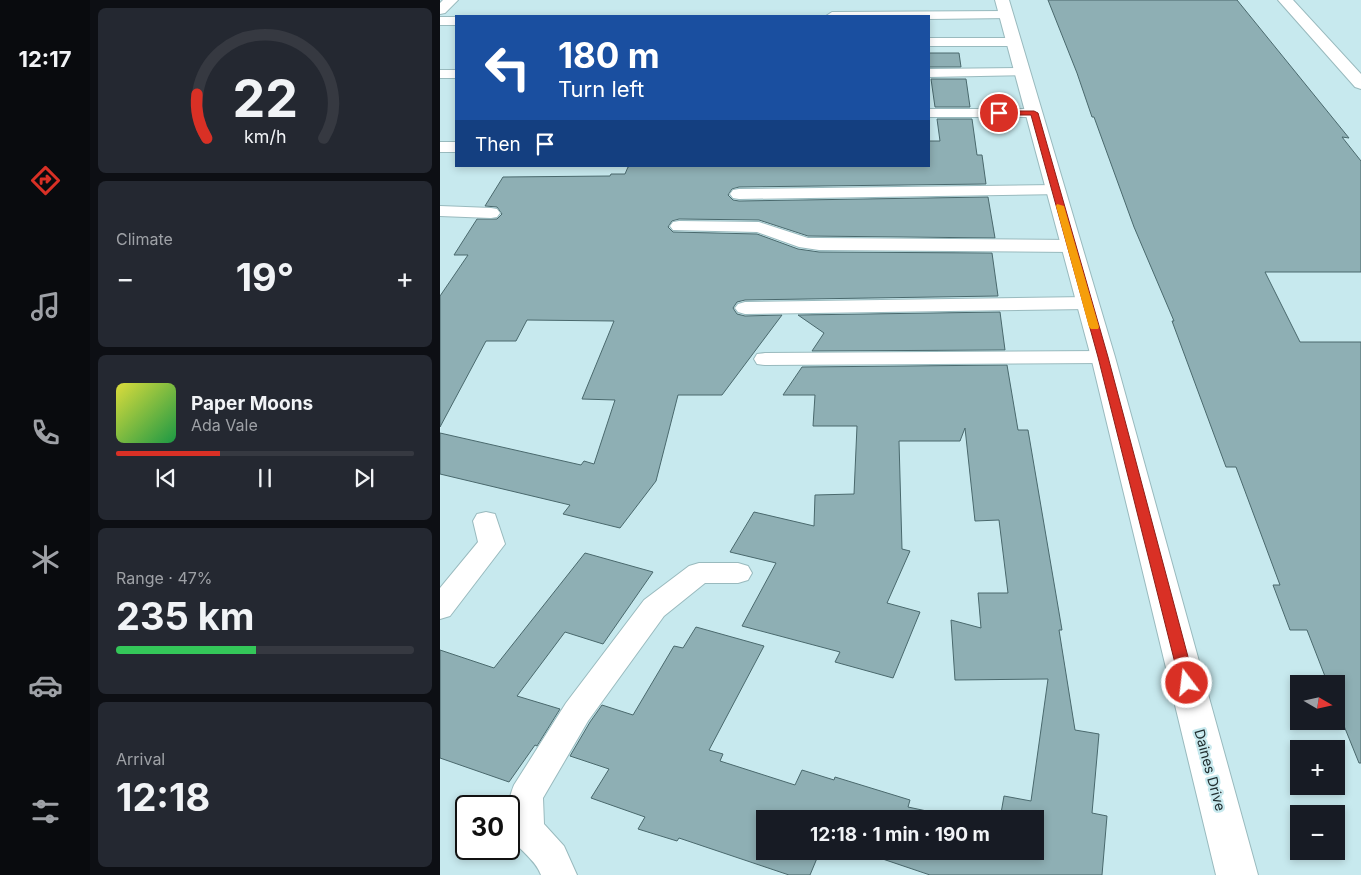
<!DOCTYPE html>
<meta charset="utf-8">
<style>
:root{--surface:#171b24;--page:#242831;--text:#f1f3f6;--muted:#9ea1a6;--line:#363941;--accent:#d93025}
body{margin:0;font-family:Inter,sans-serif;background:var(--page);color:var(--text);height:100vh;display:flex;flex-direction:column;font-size:19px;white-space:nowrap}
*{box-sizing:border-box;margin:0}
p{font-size:16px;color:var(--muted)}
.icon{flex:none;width:28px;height:28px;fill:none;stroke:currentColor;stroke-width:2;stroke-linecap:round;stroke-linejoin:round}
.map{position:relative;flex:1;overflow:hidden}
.panel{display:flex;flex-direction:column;gap:8px;padding:8px;background:#0d0f14;width:350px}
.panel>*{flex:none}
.hud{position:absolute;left:15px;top:15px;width:475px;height:152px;border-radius:0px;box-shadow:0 2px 8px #0003;background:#1a4fa0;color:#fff;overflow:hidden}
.needle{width:32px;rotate:99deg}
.fabs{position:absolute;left:850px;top:675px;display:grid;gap:10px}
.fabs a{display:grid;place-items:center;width:55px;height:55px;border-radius:0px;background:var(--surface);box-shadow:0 2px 8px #0003;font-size:25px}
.speed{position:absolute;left:15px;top:795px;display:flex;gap:10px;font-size:25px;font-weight:700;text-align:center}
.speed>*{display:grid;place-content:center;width:65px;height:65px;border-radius:50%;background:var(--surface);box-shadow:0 2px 8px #0003;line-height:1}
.speed .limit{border:2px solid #111;border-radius:8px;background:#fff;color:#111}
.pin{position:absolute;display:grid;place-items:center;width:42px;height:42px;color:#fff;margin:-21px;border:2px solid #fff;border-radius:50%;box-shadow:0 1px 5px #0007}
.me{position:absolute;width:55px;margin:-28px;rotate:345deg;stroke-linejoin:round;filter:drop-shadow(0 0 4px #0008)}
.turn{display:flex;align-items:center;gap:18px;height:105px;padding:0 20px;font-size:22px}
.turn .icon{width:65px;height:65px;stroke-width:2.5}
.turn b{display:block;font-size:35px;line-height:42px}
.then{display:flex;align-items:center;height:48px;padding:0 20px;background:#0003;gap:10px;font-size:19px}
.big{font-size:38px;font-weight:700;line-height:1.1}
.panel .card{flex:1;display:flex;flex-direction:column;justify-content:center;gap:8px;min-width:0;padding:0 18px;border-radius:8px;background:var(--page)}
.panel .dial{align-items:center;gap:0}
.dial svg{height:130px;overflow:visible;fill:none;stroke:var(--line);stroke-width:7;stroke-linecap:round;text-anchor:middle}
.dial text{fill:var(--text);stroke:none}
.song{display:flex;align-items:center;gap:15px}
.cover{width:60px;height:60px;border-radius:8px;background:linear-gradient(135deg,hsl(60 70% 55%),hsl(140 70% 35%))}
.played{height:5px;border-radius:2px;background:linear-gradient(90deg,var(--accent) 35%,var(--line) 35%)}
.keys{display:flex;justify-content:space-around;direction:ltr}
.heat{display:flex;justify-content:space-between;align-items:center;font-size:28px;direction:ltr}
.charge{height:8px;border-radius:4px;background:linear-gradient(90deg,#34c759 47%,var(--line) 0)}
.trip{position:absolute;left:316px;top:810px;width:288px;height:50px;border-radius:0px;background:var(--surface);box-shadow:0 2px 8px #0003;font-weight:700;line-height:50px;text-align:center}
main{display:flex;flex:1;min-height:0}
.dock{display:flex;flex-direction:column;width:90px;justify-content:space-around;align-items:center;background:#090b0e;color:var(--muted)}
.dock .icon{width:35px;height:35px}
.dock .selected{color:var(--accent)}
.dock b{font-size:22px;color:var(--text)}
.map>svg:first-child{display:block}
.building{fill:#8eafb4;stroke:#4a696d}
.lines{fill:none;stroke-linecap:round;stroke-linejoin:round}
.lane-casing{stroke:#99babe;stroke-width:2}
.street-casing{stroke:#99babe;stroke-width:2}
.lane{fill:#fff;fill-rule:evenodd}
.street{fill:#fff;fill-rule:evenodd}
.route{fill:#d93025;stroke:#8d1f18}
.slow{fill:#f59e0b}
.labels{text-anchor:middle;stroke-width:4.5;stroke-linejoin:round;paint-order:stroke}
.street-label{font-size:14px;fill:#222f31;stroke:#c7e9ee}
</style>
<main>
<nav class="dock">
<b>12:17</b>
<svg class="icon selected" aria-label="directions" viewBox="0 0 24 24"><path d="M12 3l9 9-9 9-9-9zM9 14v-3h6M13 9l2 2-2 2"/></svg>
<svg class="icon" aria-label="music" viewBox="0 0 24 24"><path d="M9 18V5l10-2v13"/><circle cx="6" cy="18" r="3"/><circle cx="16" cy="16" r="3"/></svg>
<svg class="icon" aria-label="phone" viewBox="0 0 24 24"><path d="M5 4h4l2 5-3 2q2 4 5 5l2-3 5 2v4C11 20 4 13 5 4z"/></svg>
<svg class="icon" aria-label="climate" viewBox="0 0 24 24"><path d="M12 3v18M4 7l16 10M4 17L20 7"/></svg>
<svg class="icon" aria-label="car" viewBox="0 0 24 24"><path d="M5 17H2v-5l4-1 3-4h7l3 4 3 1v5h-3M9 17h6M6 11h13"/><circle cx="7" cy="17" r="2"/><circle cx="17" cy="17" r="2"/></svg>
<svg class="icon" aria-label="filters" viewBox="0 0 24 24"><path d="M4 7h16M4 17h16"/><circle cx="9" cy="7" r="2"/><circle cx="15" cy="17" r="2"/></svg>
</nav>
<section class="panel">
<div class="card dial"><svg viewBox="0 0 100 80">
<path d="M14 69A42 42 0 1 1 86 69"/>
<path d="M14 69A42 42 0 0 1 8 42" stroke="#d93025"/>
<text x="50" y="56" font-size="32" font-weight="700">22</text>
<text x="50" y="72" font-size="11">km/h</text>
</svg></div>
<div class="card"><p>Climate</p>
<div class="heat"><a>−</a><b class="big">19°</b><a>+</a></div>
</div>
<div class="card">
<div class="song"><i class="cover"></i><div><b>Paper Moons</b><p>Ada Vale</p></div></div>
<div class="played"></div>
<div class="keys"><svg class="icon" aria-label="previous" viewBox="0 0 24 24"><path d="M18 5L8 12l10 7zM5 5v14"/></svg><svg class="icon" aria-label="pause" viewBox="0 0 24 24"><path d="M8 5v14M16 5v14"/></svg><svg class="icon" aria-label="next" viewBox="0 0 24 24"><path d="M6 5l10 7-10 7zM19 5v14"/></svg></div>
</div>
<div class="card"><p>Range · 47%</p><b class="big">235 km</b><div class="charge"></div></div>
<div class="card"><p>Arrival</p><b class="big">12:18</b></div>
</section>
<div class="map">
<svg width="921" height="875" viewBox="0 0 921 875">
<rect width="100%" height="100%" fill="#c7e9ee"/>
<path class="building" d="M608,0h189l112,138 -7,-1 19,24v111h-96l35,70h61v421h-2l-23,-57v-22h-8l-21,-54h-17l-17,-45h7l-44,-118h-10l-54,-146h2l-40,-94 -40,-110h-2l-15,-44z
M489,53h30l2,14h-32z
M491,79h35l4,28h-35z
M497,119h35l5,36h5l4,29 -247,3 -7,2 -4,6 5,5 6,1 249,-4 7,41 -187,-2 -49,-16 -80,-1 -7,2 -4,6 5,5 84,2 41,15 21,3 173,1 6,43 -253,4 -8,2 -4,6 4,6 8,2 37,-1 -60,80h-44l-22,86 -36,47 -57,-14 7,-9 -130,-31v-41l141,32 3,-4 10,3 21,-64 -33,-1 32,-78 -87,-1 -11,21h-30l-46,86v-131l28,-41h-14l23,-36h20l5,-5 -5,-7 -12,-1 18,-29 107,-1 1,-2h14l3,-7 3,-1h298v-25h11z
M560,312l5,38 -193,1 12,-18 -26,-18z
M567,365l11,65h10l34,200h-3l16,100 24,4 -7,79 15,3 -5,59h-172l-71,-24h176v-32h-35l4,-23 27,5 17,-122 -93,1 -4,-60 30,8 -3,-35h30l-9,-73 -24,1 -10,-93 -5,13h-61l3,108 8,2 -23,52 33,9 -27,66 -58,-16 5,-10 -98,-26 34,-63 -46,-11 24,-40 60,14 1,-31 39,-1 3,-68h-44l2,-31h-32l19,-28z
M145,553l68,19 -50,72 -38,-12 -48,64 43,13 -23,37 -2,-1 -26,37 -69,-24v-108l54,18z
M256,627l68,19 -55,104 14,4 -3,7 75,24 7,-15 32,10 1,-3 75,23 -2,7 56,12h-199v32h55l-10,24h-21l-110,-37 -2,3 -39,-12 7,-12 -54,-19 18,-29 -39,-13 20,-34 12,-17 31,10 41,-69 9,2z"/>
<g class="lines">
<defs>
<path id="lane" d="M566,11l6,4 -2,3 -81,1v-3h-103l6,-4z
M0,17h16v8h-16z
M489,38h84l7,4 -7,4h-84z
M582,68l5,1 2,3 -2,3 -98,2v-8z
M0,70h16v8h-16z
M489,109h105l5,1 2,3 -2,3 -5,1h-105z
M0,142h16v10h-16z
M616,185l6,1 3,4 -3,4 -323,5 -6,-1 -3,-4 3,-4 6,-1z
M0,206l51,2 6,1 3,4 -3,4 -6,1 -51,-2z
M239,221l80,1 49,16h11l253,2 7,2 2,4 -2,4 -7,2 -253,-2 -20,-3 -42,-15 -84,-2 -3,-4 3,-4z
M648,297l7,2 3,4 -3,4 -7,2 -343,5 -7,-2 -3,-4 3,-4 7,-2z
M663,351l8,1 3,5 -3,5 -8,1 -338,2 -8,-1 -3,-5 3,-5 8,-1z
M46,512l9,2 10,30 -55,72 -10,3v-31l38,-46 -5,-21 4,-7z
M259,563h39l10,3 4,7 -4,7 -10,3h-33l-41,33 -76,105 -45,77 1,26 20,22 13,29h-36c-4,-12 -16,-21 -24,-30 -12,-15 -10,-44 -3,-60l52,-82 78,-103 45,-34z"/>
<path id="street" d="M3,0h15l-13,13 -5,1v-11z
M555,0h14l106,357 143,518h-42l-125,-518z
M838,0h15l68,74v15l-6,-2z"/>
</defs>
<use href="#lane" class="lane-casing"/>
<use href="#street" class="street-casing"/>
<use href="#lane" class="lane"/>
<use href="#street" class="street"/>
</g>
<path class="route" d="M556,111h38l4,2 70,244 87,326 -3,4 -5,2 -5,-2 -2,-4 -82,-326 -67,-242h-35z"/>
<path class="slow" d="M617,204l7,2 35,121 -1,2h-7l-2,-2 -33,-121z"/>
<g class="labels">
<g class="street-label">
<text transform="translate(770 770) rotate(75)" y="5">Daines Drive</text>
</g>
</g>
</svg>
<div class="fabs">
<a><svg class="needle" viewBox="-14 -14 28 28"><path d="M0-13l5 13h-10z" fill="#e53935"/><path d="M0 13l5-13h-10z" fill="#9ea1a6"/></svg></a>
<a>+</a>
<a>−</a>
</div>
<div class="speed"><div class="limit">30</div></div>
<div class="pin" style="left:559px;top:113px;background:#d93025"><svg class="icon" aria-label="arrive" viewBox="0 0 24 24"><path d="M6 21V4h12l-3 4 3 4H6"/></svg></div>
<svg class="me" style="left:747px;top:683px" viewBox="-20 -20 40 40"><circle r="17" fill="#d93025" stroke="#fff" stroke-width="3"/><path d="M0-11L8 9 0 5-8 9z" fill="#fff"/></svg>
<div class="trip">12:18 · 1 min · 190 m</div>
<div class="hud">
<div class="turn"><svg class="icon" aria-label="left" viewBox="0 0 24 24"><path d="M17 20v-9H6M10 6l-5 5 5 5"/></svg><div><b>180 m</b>Turn left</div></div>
<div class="then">Then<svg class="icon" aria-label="arrive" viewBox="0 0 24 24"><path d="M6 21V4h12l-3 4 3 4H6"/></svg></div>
</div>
</div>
</main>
